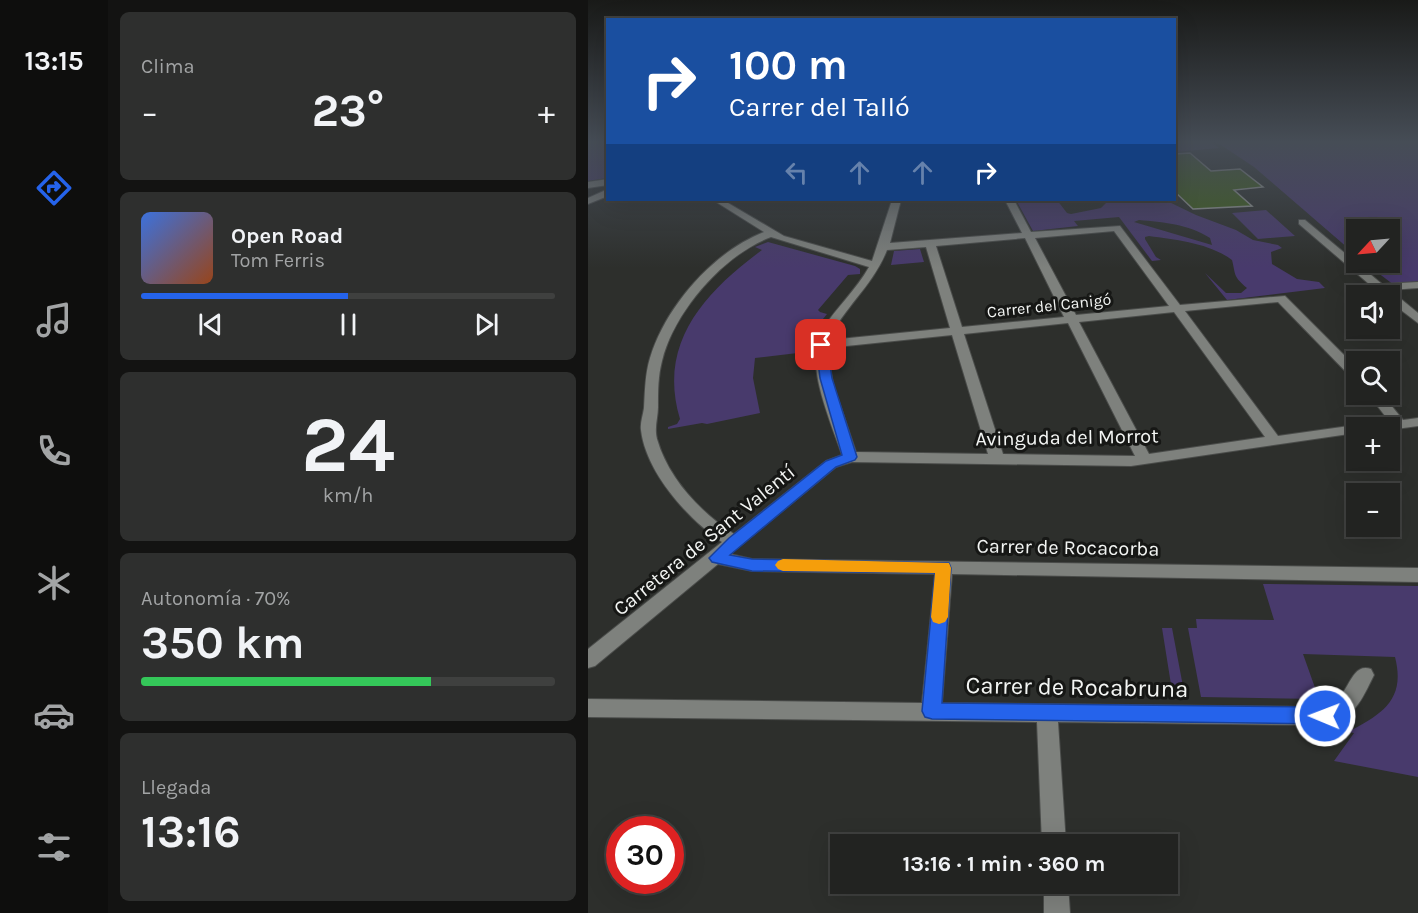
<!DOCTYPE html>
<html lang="es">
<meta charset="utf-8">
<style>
:root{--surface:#222321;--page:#2e2f2e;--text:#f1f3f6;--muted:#a2a4a5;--line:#3f403f;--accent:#2563eb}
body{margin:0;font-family:Karla,sans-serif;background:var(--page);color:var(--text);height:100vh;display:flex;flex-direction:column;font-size:22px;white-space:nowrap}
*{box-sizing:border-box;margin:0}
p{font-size:20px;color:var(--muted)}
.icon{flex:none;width:33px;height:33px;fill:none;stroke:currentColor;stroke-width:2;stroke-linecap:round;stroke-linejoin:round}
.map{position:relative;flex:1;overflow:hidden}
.side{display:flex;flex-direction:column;gap:12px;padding:12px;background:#131312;width:480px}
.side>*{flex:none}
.guide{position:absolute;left:18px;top:18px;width:570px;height:183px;border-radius:0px;box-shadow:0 6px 24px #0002,0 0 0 2px var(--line);background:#1a4fa0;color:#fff;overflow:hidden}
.needle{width:39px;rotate:244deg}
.controls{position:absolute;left:758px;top:219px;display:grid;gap:12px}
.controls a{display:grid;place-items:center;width:54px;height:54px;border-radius:0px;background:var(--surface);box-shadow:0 6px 24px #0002,0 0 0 2px var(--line);font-size:30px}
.speed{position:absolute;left:18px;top:816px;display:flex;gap:12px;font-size:30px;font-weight:700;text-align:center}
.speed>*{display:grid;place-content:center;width:78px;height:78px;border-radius:50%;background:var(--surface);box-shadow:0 6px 24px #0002,0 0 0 2px var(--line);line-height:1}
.speed .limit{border:9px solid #d22;background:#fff;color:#111}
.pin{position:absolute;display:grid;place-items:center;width:51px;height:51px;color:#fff;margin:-26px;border-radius:12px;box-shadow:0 3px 9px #0006}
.me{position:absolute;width:66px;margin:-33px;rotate:271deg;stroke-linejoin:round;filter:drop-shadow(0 0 4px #0008)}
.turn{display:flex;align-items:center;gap:21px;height:126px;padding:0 24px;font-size:27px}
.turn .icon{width:78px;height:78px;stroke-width:2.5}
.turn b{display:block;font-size:42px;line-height:51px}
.lanes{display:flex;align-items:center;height:57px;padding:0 24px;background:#0003;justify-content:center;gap:30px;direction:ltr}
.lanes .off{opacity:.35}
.big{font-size:45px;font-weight:700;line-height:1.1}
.side .card{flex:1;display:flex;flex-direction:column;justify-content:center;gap:9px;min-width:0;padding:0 21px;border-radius:9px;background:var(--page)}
.side .dial{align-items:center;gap:0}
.dial b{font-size:78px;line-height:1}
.song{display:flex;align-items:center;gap:18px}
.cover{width:72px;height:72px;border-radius:9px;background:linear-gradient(135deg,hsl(220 70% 55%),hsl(20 70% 35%))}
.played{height:6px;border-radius:3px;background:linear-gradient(90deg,var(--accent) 50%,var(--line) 50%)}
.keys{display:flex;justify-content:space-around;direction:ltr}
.heat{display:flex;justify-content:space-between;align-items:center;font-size:33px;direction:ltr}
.charge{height:9px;border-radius:4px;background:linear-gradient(90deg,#34c759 70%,var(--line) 0)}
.trip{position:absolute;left:242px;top:834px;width:348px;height:60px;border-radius:0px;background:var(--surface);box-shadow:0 6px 24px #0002,0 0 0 2px var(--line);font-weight:700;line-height:60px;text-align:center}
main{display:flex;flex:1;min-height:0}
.menu{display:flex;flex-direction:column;width:108px;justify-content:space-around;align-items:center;background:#0e0e0d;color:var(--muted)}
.menu .icon{width:42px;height:42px}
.menu .on{color:var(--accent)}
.menu b{font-size:27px;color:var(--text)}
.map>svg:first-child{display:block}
.green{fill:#483a6c;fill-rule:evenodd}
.building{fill:#3e5f17;stroke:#969995;stroke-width:1.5}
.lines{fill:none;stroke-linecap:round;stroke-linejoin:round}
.minor-casing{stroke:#4a4c4a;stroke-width:2}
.minor{fill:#7e817d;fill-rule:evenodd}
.route{fill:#2563eb;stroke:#184099;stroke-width:1.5}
.slow{fill:#f59e0b}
.labels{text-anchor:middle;stroke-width:6;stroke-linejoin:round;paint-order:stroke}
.far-street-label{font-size:16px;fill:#f3f5f3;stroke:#161715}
.street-label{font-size:20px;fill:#f3f5f3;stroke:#161715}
.near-street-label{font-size:24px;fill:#f3f5f3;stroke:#161715}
</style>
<main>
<nav class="menu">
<b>13:15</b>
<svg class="icon on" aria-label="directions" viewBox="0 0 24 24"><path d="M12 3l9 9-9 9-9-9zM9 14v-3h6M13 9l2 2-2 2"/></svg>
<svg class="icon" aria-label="music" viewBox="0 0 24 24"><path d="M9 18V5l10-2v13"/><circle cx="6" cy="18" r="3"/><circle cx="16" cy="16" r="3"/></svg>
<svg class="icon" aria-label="phone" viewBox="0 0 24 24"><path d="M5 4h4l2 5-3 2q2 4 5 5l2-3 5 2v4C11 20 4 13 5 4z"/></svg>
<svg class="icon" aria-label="climate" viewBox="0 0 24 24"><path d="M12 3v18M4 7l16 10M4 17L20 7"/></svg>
<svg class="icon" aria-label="car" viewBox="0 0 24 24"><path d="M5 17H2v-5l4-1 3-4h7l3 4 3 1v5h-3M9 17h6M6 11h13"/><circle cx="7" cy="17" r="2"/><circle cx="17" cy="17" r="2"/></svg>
<svg class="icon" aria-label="filters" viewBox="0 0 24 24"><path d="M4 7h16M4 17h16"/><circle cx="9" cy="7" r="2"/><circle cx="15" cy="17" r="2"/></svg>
</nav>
<section class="side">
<div class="card"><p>Clima</p>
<div class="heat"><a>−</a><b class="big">23°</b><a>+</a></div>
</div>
<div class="card">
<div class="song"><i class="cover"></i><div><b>Open Road</b><p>Tom Ferris</p></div></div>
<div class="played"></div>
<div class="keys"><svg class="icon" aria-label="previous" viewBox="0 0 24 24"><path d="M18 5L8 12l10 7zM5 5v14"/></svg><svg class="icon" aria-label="pause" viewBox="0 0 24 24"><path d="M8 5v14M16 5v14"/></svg><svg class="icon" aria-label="next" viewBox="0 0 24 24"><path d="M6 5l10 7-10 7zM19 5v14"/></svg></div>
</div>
<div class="card dial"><b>24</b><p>km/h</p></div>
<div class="card"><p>Autonomía · 70%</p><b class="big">350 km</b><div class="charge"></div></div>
<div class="card"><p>Llegada</p><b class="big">13:16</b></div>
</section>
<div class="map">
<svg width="830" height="913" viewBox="0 0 830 913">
<rect width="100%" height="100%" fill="#2d2f2c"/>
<path class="green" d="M0,141h19v37l-19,3z
M587,141h34l10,7 -44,4z
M627,141h203v143l-24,1 -29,-22 24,-1v-32h-33v25l-102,-88z
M428,200h41l10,13 4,1 30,-6 8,-8h56l31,15 40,15 17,10 25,5 4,3 -11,4 1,12 25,15 22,3 6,6 -98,12 -22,-27 21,20h15l6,-5c-14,-12 -11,-12 -15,-28 -23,-17 -55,-20 -83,-24l-4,1v2l11,18 5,3 -9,1 -33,-44 -45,4 4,5 -45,5zM551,220c24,2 49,4 71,18l2,7 -78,-23z
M678,210l29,26 -37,3 -26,-26z
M180,242l87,24 5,3v5l-12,1 -30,35 2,2 7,2 -17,21 -4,17 -51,6 -2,20 7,35 -53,11 -5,-1 -34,6v-2l9,-3 3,-5c-23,-76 25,-127 82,-169l-7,-3z
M332,249l4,13 -33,3 3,-14z
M675,584l155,2v191l-84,-16 20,-28 -6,-1c34,-18 58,-32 47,-75l-92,-3 16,45 -118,-2 -13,-69h9l-1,-9 78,1z
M574,628h10l13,69h-12z"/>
<path class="building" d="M602,153l21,18 29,-2 23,18 -29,3 18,16 -59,3 -19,-18v-37z"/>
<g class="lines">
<defs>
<path id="minor" d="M20,179v6l-20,3v-6z
M20,189v7l-20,8v-6z
M125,200h10l61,36 88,25 20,-61h9l-11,43 132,-10 -17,-33h9l17,32 89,-6 60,79 105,-9 71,71v11l-5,-1 -73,-75 -93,9 93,125 78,-11 5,1 1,2h-6v5l-225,33 -279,-4 -16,5 -106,87 22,5 666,9v14l-466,-8 -10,129 383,4c25,-7 24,-46 46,-38l3,6c-13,26 -19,43 -49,50l-267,-3 8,122h-24l-5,-122 -449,-5v-18l334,4 13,-129 -183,-3 -34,-7 -123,102 -7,2v-19l134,-107c-33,-22 -76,-69 -81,-112 -1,-7 2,-15 3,-22 1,-17 1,-34 6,-50 16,-52 63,-106 114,-126zM526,231l55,75 -93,9 -41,-77zM183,237l98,30c-13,23 -33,41 -47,63 -19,31 9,92 20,125l-16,6 -92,73c-34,-22 -66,-56 -77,-95 -3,-12 1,-21 1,-32 0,-16 0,-31 4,-46 12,-49 61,-106 109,-124zM437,238l39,79 -102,10 -26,-81zM338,247l24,81 -121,12c14,-32 44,-54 58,-90zM586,312l91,125 -116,17 -70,-132zM480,323l67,133 -132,-2 -39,-120zM364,335l36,119 -132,-2 -23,-68 -6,-36z
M711,220h6l77,64 36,-2v6l-28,2 28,23v10l-29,-22v-5h-6l-84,-72z
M780,394h14l21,26 15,-2v8l-29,4v-2h-26l7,-4 19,-3z
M456,884h24l2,29h-26z"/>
</defs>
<use href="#minor" class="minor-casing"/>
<use href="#minor" class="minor"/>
</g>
<linearGradient id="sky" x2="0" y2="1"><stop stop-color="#191a18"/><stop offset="0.53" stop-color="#464d56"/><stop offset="1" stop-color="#464d56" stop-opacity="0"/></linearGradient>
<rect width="830" height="268" fill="url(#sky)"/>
<path class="route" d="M233,341l6,4 5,33 25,79 -2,3 -19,7 -106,88 22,4 197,4 2,5 -9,135 383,4 7,3 3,6 -3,5 -7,3 -393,-5 -7,-2 -3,-6 13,-138 -183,-2 -40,-9 -3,-4 20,-20 97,-77 16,-6 -22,-77 -4,-33z"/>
<path class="slow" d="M195,559l166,4 2,5 -3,49 -3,5 -6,2 -6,-2 -2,-5 4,-44 -152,-2 -5,-2 -3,-4 3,-4z"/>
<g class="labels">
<g class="far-street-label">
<text transform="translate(461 305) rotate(-6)" y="6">Carrer del Canigó</text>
</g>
<g class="street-label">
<text transform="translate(479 437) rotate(-1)" y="7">Avinguda del Morrot</text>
<text transform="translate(116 540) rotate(-39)" y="7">Carretera de Sant Valentí</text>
<text transform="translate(480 547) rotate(1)" y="7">Carrer de Rocacorba</text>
</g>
<g class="near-street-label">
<text transform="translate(489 687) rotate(1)" y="8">Carrer de Rocabruna</text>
</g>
</g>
</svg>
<div class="controls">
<a><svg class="needle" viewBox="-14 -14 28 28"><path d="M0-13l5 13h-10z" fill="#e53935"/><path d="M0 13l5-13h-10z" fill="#a2a4a5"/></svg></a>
<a><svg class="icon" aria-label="sound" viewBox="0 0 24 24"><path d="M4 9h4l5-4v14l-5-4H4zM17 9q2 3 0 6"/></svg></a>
<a><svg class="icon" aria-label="search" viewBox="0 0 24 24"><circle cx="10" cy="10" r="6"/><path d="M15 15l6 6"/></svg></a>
<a>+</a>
<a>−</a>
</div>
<div class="speed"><div class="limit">30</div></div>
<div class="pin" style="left:233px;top:345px;background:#d93025"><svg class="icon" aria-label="arrive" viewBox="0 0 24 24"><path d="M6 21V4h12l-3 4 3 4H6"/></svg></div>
<svg class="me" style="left:737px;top:716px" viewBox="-20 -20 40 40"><circle r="17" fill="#2563eb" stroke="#fff" stroke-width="3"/><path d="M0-11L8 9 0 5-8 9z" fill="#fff"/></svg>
<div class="trip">13:16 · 1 min · 360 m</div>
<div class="guide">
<div class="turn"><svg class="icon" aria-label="right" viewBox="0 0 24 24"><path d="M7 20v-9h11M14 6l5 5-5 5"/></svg><div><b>100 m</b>Carrer del Talló</div></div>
<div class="lanes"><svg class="icon off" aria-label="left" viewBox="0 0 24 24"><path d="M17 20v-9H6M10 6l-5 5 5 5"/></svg><svg class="icon off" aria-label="ahead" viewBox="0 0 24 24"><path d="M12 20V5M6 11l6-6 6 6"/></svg><svg class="icon off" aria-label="ahead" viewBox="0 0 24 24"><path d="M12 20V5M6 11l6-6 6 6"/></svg><svg class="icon" aria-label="right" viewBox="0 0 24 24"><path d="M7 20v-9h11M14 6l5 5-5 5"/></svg></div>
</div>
</div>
</main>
